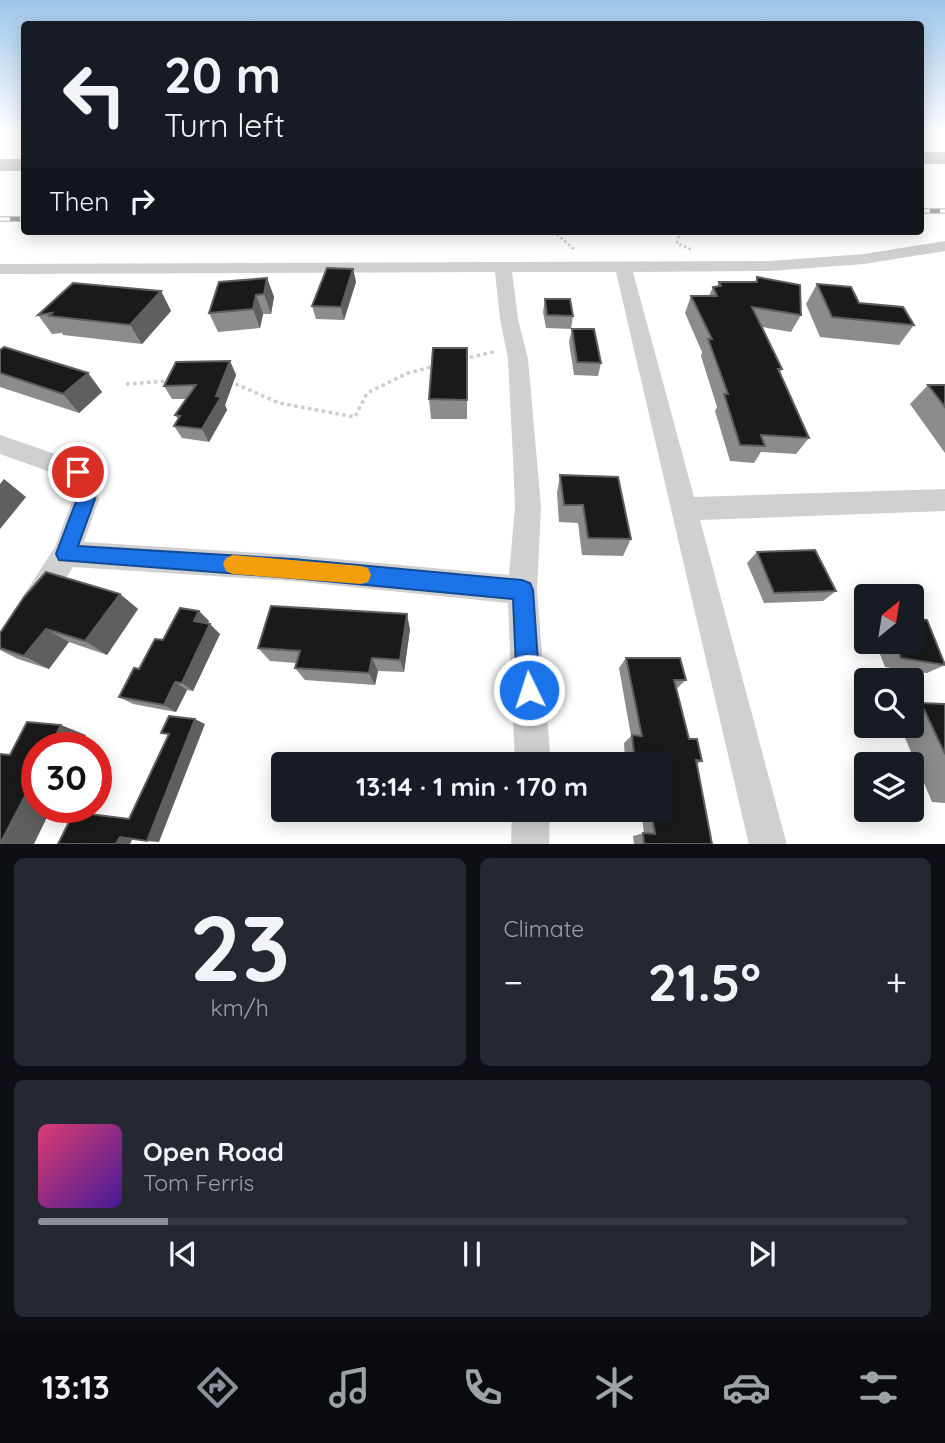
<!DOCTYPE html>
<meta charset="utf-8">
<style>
:root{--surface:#171b24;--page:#242831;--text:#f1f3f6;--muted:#9ea1a6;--line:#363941;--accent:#8c9099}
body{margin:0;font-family:Quicksand,sans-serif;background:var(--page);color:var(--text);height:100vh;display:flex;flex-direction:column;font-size:26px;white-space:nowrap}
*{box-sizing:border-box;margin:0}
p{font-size:23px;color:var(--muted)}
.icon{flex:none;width:38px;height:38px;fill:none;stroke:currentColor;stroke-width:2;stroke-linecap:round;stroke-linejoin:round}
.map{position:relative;height:844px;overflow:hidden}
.drawer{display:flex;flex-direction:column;gap:14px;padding:14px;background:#0d0f14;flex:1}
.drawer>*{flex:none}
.top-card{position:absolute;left:21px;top:21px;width:903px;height:214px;border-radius:7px;box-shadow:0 4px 18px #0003;background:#171b24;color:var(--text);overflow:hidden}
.needle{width:46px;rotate:30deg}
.fabs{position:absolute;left:854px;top:584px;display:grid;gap:14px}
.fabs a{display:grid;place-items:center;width:70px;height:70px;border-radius:7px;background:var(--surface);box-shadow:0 4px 18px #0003;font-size:35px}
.speed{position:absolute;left:21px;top:732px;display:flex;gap:14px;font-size:35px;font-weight:700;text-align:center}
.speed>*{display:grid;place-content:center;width:91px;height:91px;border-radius:50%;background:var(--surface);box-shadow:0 4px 18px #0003;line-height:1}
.speed .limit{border:10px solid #d22;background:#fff;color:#111}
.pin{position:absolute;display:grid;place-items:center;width:60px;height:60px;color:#fff;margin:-30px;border:4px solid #fff;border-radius:50%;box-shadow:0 2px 7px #0007}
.me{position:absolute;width:77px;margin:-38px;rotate:356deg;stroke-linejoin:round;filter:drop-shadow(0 0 5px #0008)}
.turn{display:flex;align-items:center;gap:24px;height:147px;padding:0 28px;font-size:32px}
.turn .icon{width:91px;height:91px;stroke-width:2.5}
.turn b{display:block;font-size:49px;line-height:60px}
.then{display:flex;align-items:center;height:66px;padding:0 28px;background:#0003;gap:14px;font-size:26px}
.big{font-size:52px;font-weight:700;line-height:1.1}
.drawer .card{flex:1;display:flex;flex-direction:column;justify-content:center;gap:10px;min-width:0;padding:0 24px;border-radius:10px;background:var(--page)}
.drawer .dial{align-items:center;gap:0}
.dial b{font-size:91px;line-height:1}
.song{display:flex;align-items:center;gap:21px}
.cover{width:84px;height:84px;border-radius:10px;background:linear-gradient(135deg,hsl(340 70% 55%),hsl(260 70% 35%))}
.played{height:7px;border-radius:4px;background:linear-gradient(90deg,var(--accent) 15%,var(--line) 15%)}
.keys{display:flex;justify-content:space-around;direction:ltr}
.heat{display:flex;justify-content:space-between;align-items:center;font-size:38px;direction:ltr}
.drawer .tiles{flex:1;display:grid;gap:14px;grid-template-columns:1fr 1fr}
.card:last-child{grid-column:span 2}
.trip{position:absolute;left:271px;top:752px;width:402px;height:70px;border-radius:7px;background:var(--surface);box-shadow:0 4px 18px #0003;font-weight:700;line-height:70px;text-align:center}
.dock{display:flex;height:112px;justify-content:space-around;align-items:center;background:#090b0e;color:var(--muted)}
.dock .icon{width:49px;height:49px}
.dock .active{color:var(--accent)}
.dock b{font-size:32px;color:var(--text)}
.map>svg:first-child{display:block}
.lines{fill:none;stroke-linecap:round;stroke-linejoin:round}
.path-far1{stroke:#cdcdcd;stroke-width:2.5;stroke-dasharray:2.5 2.5;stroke-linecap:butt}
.path{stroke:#cdcdcd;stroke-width:3.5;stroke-dasharray:3.5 3.5;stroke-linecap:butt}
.minor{fill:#d0d0d0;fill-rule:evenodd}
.highway{fill:#9a9a9a;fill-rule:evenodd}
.rail-casing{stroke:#888;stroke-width:5}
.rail{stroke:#fff;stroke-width:3.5;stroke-dasharray:10;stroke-linecap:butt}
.wall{fill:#8c8c8c}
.shaded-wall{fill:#5f5f5f}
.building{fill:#1a1a1a;stroke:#5f5f5f;stroke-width:2}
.route{fill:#1a73e8;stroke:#114b97;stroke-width:2}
.slow{fill:#f59e0b}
</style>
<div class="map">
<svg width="945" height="845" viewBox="0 0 945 845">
<rect width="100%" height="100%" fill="#fff"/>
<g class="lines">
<path class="path-far1" d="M553,231l22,19
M680,231l-3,12 15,7"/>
<path class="path" d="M463,359l34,-8
M229,381l50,22 76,14 12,-24 41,-20 27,-7
M126,384l44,-3"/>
<path class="minor" d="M945,241v10l-81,13 -94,7 -137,1 61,225 251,-8v22l-245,9 87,325h-38l-133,-573h-104l6,47 10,40 13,148 -4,83 14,175h-36l-7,-162 -215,-22 -220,-14 -26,41 -10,4 -10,-4 -5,-10 33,-51 18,-48 -6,-21 -67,-24v-19l87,30 12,34 -15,43 209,13 216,20 6,-68 -2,-49 -5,-99 -8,-40 -5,-47 -495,2v-10l770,-3 94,-7z
M512,810h38l-1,35h-38z"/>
<path class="highway" d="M920,152h25v12h-25z
M0,159h24v12h-24z"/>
<defs>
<path id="rail" d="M920,211h25
M0,219h24"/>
</defs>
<use href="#rail" class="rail-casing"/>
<use href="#rail" class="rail"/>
</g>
<path class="wall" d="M353,269l3,13 -12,38 -28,-1 -4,-13z
M757,277l44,38 -10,17 -29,-5 20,42 -2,4 29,65 -13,16 -35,-2 -7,11 -24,-2 -15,-50 2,-4 -16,-51 1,-4 -17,-39 6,-17h18l4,-9h4l2,-5h36z
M267,278l7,19 -3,17h-8l-3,14 -42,4 -9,-19z
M817,284l42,19 55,22 -15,20 -79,-8 -14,-33z
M161,291l10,20 -29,33 -79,-9 -1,-2 -10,1 -14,-19z
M545,299l28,17 -2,13 -25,-1 -3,-16z
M572,329l29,34 -3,13 -24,-1 -5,-33z
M467,348v71h-36l-2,-20z
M0,350l88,23 14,19 -23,21 -79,-26z
M230,361l6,14 -11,30 2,5 -18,32 -27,-4 -8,-12 4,-7 -3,-4 12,-16h-15l-8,-13z
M928,385h17v68l-35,-49z
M560,475l71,64 -8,17 -41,-1 -4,-32 -19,-1 -2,-29z
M757,552l79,39 -13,10 -59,2 -17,-40z
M120,594l18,15 -31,46 -38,-13 -20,27 -31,-10 -18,-9v-17z
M199,611l10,10 -1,3 12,10 -27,57 -6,-1 -11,22 -43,-8 -14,-7 20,-28z
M410,629l-6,43 -26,-1 -3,14 -70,-5 -10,-12 1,-5 -26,-2 -12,-13z
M879,642h33l33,23 -18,8 -42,-6 -9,-23z
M626,658l60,22 -10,9 13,50 13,22 -5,3 15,80h-78l-1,-8 11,-3 -3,-23h21v-45h-27l-1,-3 -9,-1 -1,-18 7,-7 -12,-68z
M921,703l24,1v99l-13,-1 -32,-76h12v-20z"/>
<path class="shaded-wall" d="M353,269l3,13 -12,38 -3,-13z
M267,278l7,19 -3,17 -7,-20z
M161,291l10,20 -29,33 -12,-19z
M256,295l7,19 -3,14 -7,-19z
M230,361l6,14 -11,30 2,5 -18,32 -7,-13z
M88,373l14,19 -23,21 -16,-19z
M4,479l22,18 -26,32v-45z
M120,594l18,15 -31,46 -22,-14z
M199,611l10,10 -5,10 -10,-10z
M407,614l3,15 -6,43 -4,-12z
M210,624l10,10 -27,57 -11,-8z
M46,629l23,13 -20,27 -25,-13z
M372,658l6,13 -3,14 -6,-12z
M175,682l12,8 -11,22 -12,-7z
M195,719l10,5 -46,118 -12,-1z
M61,725l25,10 -6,12h-30z
M37,773v34h15l-18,37h-33z
M120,837l13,1 -3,6h-14z"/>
<path class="building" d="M327,268l26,1 -12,38 -29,-1z
M757,277l43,8 1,30 -49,-8 30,62h-4l31,69 -48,-3 4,11 -25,-1 -16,-51h4l-20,-55h4l-21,-43h26l-4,-9 8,-1 -2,-4h38z
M267,278l-3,16 -8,1 -3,14 -44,4 10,-31z
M73,283l88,8 -31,34 -81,-9 3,-3 -14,2z
M817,284l34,3 8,16 44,4 11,18 -82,-8z
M545,299h25l3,17 -26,-1z
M572,329h22l7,34 -24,-1z
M4,347l84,26 -25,21 -63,-21v-23z
M433,348h34v52l-38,-1z
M230,361l-14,35 5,1 -19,32 -28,-3 6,-10 -5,-1 21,-30 -32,1 12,-24z
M928,385h17v22z
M560,475l58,2 13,62 -43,-1 -5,-33h-19z
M815,550l21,41 -62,2 -17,-41z
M46,572l74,22 -35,47 -39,-12 -22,27 -24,-8v-15l24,-36z
M271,606l136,8 -7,46 -28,-2 -3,15 -74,-5 5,-17 -42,-3z
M180,608l19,3 -5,10 16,3 -28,59 -7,-1 -11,23 -45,-8 15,-29 5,1 16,-30 8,1z
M912,617l15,3 18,45 -44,-7 -6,-16h17z
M626,658h54l6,22h-12l15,59h8l5,22 -6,-1 16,84h-68l-1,-11 12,1 -4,-24h11v-45h-17l-2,-10 -9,-1 -2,-19 10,1z
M921,703l24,1v50z
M169,716l26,3 -48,122 -27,-4 -4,7h-58l16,-32 55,7 40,-85 -8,-1z
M27,722l34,3 -11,22h-13v26l-37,71v-90l10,1z"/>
<linearGradient id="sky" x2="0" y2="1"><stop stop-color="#9ec6ea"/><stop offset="0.53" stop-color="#fff"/><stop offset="1" stop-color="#fff" stop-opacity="0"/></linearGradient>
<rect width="945" height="250" fill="url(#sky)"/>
<path class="route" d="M78,465l6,2 11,32 -17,47 215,13 229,21 8,3 3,7 7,100 -3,8 -8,4 -8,-4 -4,-8 -4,-91 -220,-21 -234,-18 -3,-6 21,-55 -8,-27 3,-5z"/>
<path class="slow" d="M233,555l128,11 7,2 3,7 -3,7 -7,2 -128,-10 -7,-3 -3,-7 3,-6z"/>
</svg>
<div class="fabs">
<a><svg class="needle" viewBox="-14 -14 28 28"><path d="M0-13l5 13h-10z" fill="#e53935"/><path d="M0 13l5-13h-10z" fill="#9ea1a6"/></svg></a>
<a><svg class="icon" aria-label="search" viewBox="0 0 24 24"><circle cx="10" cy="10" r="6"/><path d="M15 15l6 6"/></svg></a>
<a><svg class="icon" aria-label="layers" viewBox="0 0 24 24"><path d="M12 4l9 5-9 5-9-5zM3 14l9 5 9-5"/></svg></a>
</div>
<div class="speed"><div class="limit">30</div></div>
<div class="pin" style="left:78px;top:472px;background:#d93025"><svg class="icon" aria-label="arrive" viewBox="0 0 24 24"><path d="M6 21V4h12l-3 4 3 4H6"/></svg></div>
<svg class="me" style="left:529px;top:690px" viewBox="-20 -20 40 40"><circle r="17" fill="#1a73e8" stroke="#fff" stroke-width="3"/><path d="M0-11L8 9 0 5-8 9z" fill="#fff"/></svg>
<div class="trip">13:14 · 1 min · 170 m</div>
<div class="top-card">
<div class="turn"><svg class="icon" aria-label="left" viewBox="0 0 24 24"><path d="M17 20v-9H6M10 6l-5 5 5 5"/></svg><div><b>20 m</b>Turn left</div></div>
<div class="then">Then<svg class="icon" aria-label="right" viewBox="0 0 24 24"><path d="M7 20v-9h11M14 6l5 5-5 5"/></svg></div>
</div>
</div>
<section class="drawer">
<div class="tiles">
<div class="card dial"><b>23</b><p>km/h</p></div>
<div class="card"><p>Climate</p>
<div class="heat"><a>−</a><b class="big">21.5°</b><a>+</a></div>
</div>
<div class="card">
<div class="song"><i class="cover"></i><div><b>Open Road</b><p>Tom Ferris</p></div></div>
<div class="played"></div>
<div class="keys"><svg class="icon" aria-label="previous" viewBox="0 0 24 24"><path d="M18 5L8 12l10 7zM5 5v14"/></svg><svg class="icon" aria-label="pause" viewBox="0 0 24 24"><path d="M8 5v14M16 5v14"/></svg><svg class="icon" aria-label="next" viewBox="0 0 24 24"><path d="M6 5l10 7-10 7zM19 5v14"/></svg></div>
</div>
</div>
</section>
<nav class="dock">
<b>13:13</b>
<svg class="icon active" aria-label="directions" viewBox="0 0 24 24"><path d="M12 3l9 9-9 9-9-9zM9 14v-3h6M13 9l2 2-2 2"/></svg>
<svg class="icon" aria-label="music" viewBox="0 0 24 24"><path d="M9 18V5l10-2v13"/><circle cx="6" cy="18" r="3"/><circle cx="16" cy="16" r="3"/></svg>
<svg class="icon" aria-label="phone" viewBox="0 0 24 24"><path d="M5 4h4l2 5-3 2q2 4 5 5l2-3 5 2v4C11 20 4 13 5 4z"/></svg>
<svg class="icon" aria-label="climate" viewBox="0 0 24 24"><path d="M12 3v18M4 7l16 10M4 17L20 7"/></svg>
<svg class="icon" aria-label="car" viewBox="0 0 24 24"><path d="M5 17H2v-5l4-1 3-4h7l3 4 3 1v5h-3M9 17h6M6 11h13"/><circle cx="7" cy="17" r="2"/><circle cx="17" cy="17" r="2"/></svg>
<svg class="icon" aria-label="filters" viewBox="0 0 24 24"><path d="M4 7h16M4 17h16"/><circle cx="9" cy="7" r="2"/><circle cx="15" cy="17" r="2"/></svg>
</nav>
